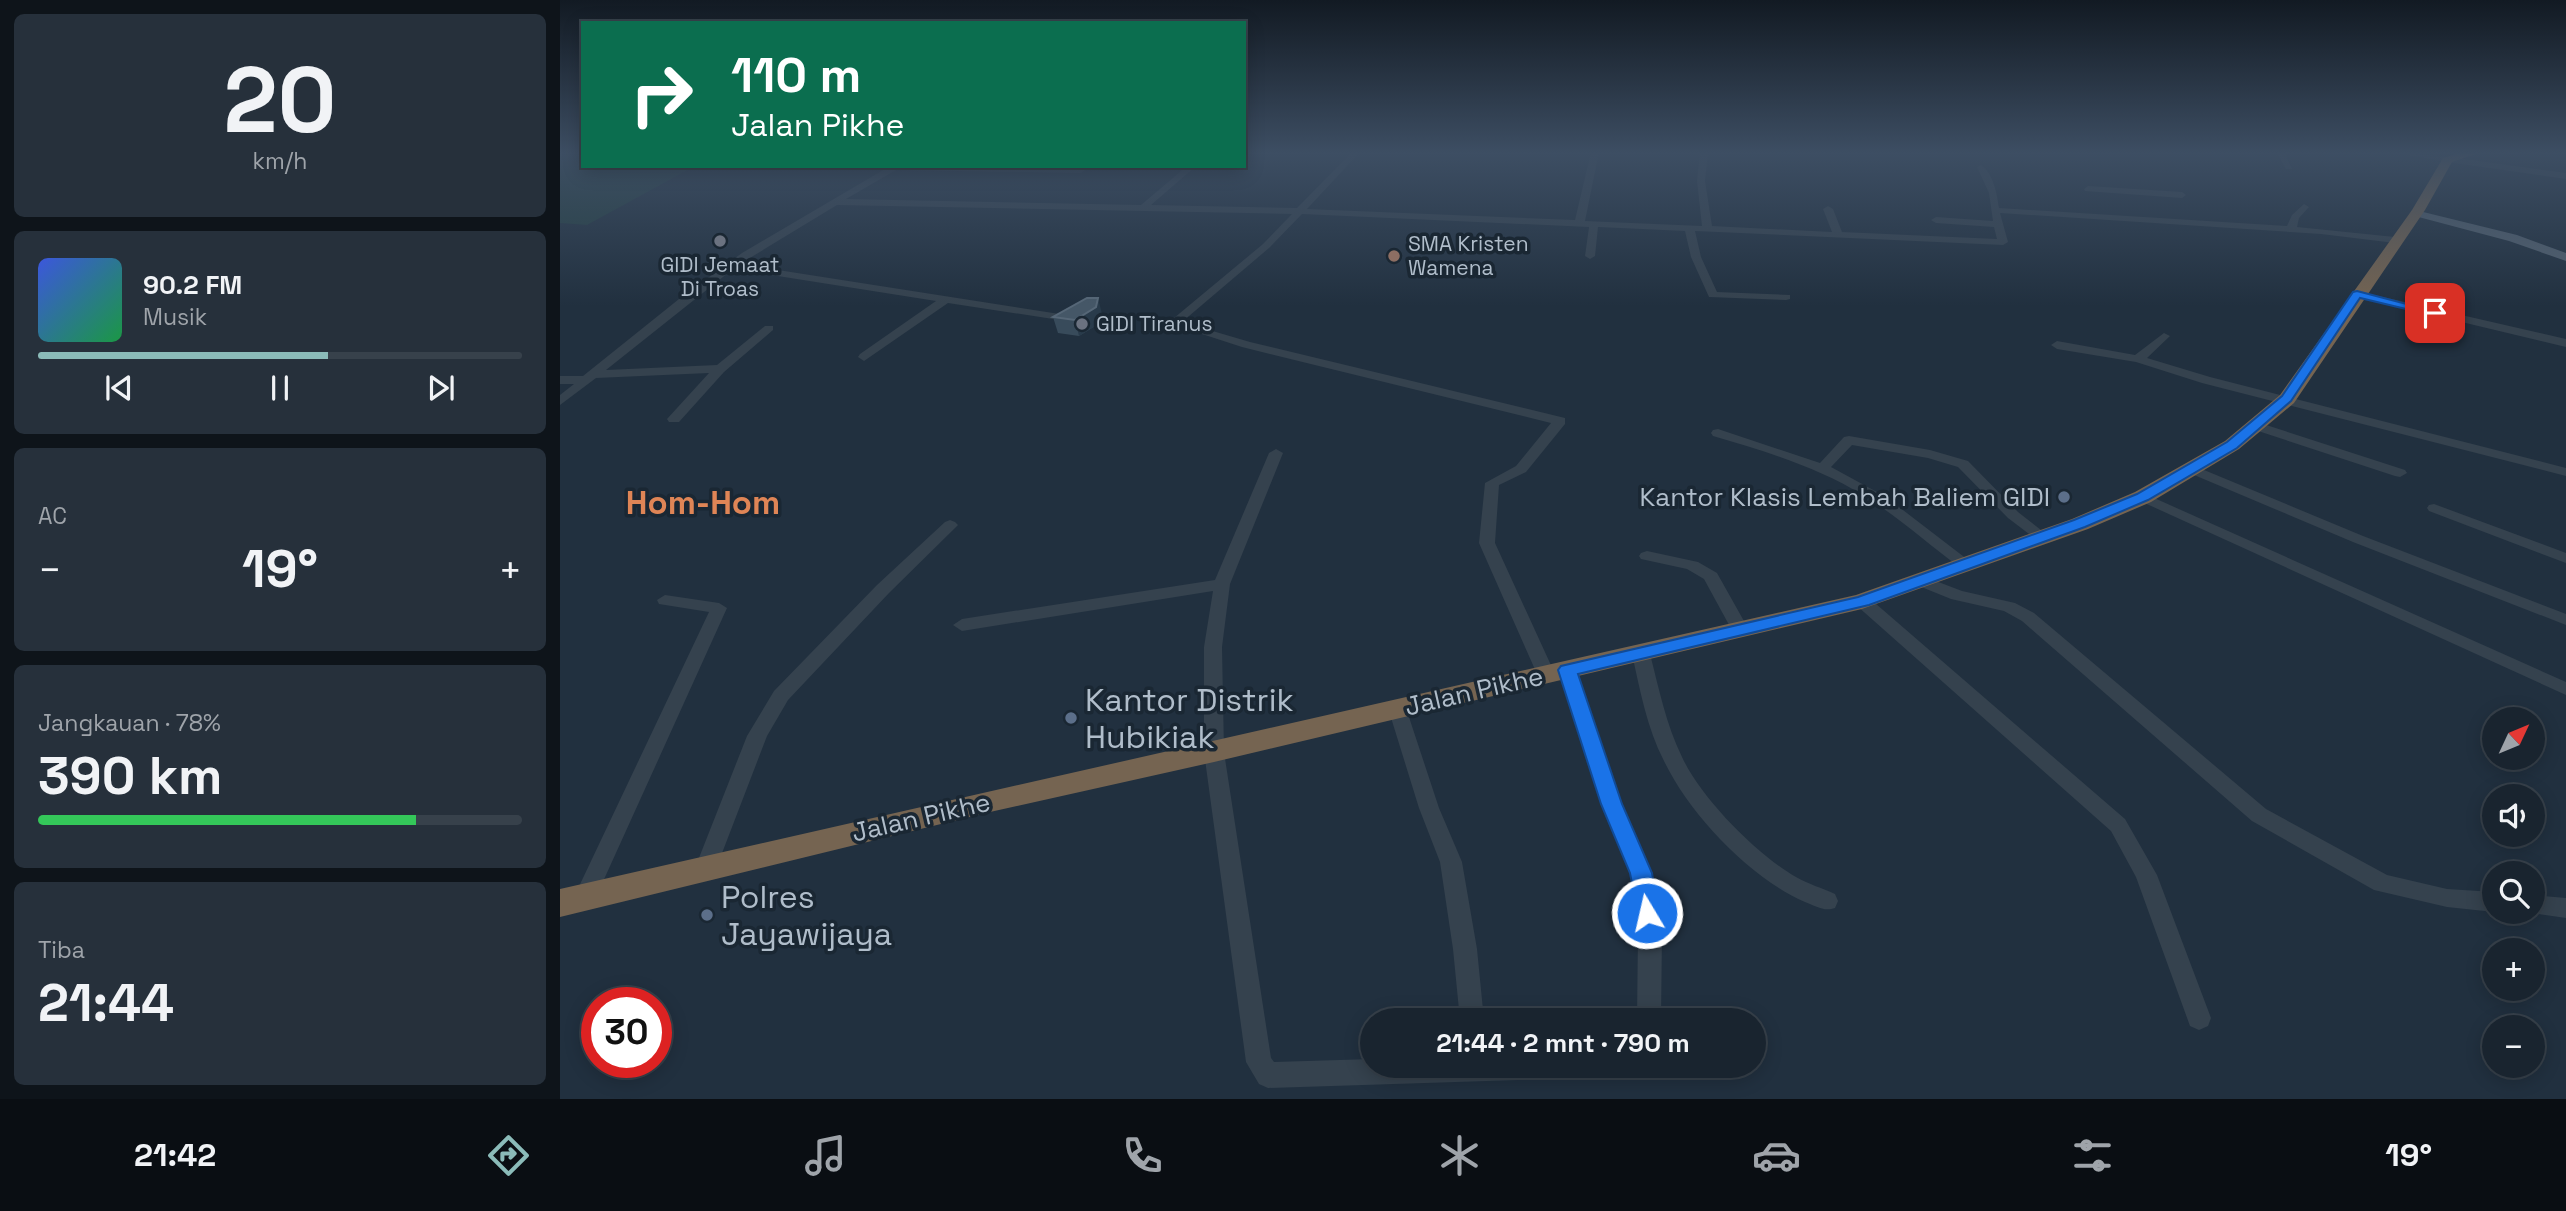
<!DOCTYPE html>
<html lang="id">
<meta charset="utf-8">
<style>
:root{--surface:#19242f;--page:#26303b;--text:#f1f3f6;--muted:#9fa4aa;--line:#37414b;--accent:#8bbbb9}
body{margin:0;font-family:"Space Grotesk",sans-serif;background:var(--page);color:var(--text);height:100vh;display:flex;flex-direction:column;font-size:26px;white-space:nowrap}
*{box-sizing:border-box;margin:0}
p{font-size:23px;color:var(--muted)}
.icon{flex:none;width:38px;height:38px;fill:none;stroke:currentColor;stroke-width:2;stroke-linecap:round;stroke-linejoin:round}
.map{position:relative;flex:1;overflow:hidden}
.side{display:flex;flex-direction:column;gap:14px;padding:14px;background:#0e141a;width:560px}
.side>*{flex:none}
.guide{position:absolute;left:21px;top:21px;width:665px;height:147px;border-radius:0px;box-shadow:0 4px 18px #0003,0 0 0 2px var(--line);background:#0b6e4f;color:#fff;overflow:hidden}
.needle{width:46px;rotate:46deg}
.fabs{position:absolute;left:1922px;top:707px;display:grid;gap:14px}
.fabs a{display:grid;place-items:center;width:63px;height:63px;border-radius:50%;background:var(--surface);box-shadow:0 4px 18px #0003,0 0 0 2px var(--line);font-size:35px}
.speed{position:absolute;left:21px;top:987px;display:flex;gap:14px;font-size:35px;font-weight:700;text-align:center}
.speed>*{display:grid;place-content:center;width:91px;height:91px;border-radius:50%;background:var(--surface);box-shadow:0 4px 18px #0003,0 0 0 2px var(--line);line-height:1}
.speed .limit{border:10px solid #d22;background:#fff;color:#111}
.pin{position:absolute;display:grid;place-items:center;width:60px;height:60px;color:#fff;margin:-30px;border-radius:14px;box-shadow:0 4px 10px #0006}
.me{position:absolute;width:77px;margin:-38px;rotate:351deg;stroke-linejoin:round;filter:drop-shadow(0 0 5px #0008)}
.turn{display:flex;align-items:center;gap:24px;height:147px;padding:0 35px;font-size:32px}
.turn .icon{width:91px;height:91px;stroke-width:2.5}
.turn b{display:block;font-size:49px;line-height:60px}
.big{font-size:52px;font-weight:800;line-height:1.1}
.side .widget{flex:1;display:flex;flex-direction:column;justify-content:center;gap:10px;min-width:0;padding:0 24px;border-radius:10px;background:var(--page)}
.side .dial{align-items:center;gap:0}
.dial b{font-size:91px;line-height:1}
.song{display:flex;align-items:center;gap:21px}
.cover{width:84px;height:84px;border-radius:10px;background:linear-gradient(135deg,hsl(230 70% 55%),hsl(140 70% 35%))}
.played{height:7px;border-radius:4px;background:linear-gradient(90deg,var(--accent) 60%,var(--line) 60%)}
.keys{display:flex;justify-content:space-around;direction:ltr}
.heat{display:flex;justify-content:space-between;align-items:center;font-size:38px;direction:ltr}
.charge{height:10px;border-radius:5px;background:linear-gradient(90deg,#34c759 78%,var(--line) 0)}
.trip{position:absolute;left:800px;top:1008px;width:406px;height:70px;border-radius:35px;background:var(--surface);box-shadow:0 4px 18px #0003,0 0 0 2px var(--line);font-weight:800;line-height:70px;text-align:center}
.dock{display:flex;height:112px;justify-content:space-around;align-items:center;background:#0a0e13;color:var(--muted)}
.dock .icon{width:49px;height:49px}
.dock .on{color:var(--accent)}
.dock b{font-size:32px;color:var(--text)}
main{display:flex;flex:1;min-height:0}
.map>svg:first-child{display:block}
.green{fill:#233f40}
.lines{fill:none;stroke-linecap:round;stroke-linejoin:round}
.minor{fill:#35424e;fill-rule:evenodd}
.major{fill:#53616f;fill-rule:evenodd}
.highway{fill:#756451;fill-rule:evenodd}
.wall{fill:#384b5b}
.shaded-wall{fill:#293b4b}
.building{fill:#455767;stroke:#566777;stroke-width:2}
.route{fill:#1a73e8;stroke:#114b97;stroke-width:2}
.worship-dot{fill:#6b7280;stroke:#1a2733;stroke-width:2.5}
.education-dot{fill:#8d6e63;stroke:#1a2733;stroke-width:2.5}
.service-dot{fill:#5c6f8a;stroke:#1a2733;stroke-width:2.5}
.labels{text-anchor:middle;stroke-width:7;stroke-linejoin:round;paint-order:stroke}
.far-poi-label{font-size:21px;fill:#b0bdca;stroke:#1a2733;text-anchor:start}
.poi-label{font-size:26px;fill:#b0bdca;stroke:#1a2733;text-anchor:end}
.street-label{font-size:26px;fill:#b0bdca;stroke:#1a2733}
.near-poi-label{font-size:32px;fill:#b0bdca;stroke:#1a2733;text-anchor:start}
.district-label{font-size:33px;font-weight:bold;fill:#df8556;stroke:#1a2733}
</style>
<main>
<section class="side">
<div class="widget dial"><b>20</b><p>km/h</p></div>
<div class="widget">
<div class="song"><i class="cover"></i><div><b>90.2 FM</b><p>Musik</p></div></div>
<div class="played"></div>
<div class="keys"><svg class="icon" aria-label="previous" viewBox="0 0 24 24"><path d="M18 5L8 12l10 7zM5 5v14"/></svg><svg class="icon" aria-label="pause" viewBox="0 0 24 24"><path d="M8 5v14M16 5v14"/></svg><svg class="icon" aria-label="next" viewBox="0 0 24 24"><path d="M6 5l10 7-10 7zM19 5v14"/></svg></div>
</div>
<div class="widget"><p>AC</p>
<div class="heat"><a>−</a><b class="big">19°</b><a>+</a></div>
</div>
<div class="widget"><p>Jangkauan · 78%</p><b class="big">390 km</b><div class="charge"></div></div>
<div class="widget"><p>Tiba</p><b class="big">21:44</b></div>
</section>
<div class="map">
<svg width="2006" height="1099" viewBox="0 0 2006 1099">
<rect width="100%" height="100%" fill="#21303f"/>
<path class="green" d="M0,152h23v14h112l-108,59 -27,-2z"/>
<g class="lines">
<path class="minor" d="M792,152h8l-53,57 268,11 16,-68h8l-14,69 117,5 -5,-45 3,-29h8l-3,29 7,45 120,6 -9,-23 5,-3 5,3 9,23 155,7 -3,-12 -58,-4 -5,-3 5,-3 57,4 -4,-28 -12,-26 4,-2c12,8 16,28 18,43l288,18 5,-11 12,-11 5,3 -10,11 -2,9 98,10 5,3 -5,3 -74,-9 -321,-21 8,29 -5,3 -308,-14 6,26 16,35 73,3v4l-4,1 -77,-3 -18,-40 -6,-26 -87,-4 -3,29 -5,3 -5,-3 4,-29 -287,-13 -33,34 -87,74 68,20 315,76v6l-39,48 -27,13 -4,58 60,131 -3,4h-12l-3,-4 -58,-131 6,-60 31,-17 35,-43 -309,-76 -74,-24 95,-79 29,-30 -455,-9 -97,59 326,51 6,3 -6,3 -118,-18 -84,58 -6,-4 2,-3 76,-53 -203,-32 -127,101 111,-5 48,-39h8v4l-49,42 -45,50h-10l-2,-3 42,-46 -113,5 -36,27v-10l14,-11h-14v-8h23l96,-77 63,-46 148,-87 191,1 4,3 -4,3 -185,-3 -50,29 295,6 46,-39h9l-45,39 146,3z
M1716,152h8l8,17h-6z
M1832,152l58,5 116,16v6l-119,-17z
M1528,186l94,6 4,3 -4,3 -97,-7 -1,-2z
M1797,291l209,48v8l-213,-51 -1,-2z
M1604,333l6,3 -23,22 63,19 356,91v8l-364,-93 -66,-21 -79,-13 -6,-4 6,-4 78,14z
M1697,422l148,48 2,3 -7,4 -5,-1 -143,-47 -2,-3z
M1158,429l102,34 24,-26 5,-1 81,14 38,11 50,51 32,25 -8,5 -5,-2 -29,-22 -50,-51 -30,-9 -76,-13 -21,22 55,30 86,66 -2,3h-12c-31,-23 -61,-50 -95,-71 -46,-28 -98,-44 -150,-59l-2,-3 2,-3z
M716,449l7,4 -53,131 -8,63 2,105 47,306 3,4 98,-3v7h218l-4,9 -9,3 -309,10 -9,-4 -13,-22 -42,-310v-105l9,-56 -251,40 -9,-6 9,-6 253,-39 54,-127z
M1632,465l171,71 203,78v11l-213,-83 -166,-70 -2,-3z
M1583,493l423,189v13l-428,-195 -2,-3z
M1874,504l132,49v10l-137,-52 -2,-3 2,-3z
M390,520l5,2 3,3 -3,3 -66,65 -101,107 -21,36 -53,138 -8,3 -8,-3 -3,-6 52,-132 27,-45 103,-106 68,-63z
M1087,551l51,11 19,11 32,57 -3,4h-12l-30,-55 -17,-10 -46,-10 -2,-3 2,-3z
M1360,575l42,16 53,12 19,10 232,196 121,66 60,14 47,3v20l-47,-5 -73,-17 -122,-69 -230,-200 -18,-10 -53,-12 -37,-15 -2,-4 2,-4z
M105,595l54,8 8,5 -131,289 -3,7 -8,2 -8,-2 -3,-7 135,-285 -50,-8 -2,-4z
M1302,596l6,1 257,222 32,56 54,143 -3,8 -9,4 -9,-4 -54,-149 -25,-46 -255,-226 -2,-4 2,-4z
M1081,648l6,2 3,4c9,35 16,70 32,103 19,41 74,97 114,120 12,7 26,11 39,17l3,7 -3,7c-11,4 -19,-2 -30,-6 -55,-24 -115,-87 -141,-141 -17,-33 -24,-71 -32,-107l3,-4z
M1008,664l6,2 3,4 44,134 31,69 10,60 -1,87h-24l1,-87 -8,-60 -29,-69 -42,-134 3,-4z
M837,701l7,2 2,5 33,100 23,54 15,87 7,71h-24l-7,-71 -13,-87 -21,-54 -31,-100 2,-5z
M1972,895l34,3v20l-42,-6h8z"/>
<path class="major" d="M1855,210l102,25 49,18v8l-57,-20 -98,-26v-4z"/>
<path class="highway" d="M1903,152h18l-29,10 -27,48 -131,193 -55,46 -88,53 -63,27 -226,80 -648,153 -224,50 -430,105v-28l1296,-294 216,-76 63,-27 90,-51 55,-46 132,-185 31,-52z"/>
</g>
<path class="wall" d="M542,314l-2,9 -21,13 -21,-3 -5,-16z"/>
<path class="shaded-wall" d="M538,298l4,16 -2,9 -21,13 -4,-16z"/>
<path class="building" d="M527,298h11l-2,9 -21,13 -22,-3z"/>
<linearGradient id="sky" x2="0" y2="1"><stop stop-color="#121a23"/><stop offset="0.5" stop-color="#3d4e63"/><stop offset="1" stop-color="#3d4e63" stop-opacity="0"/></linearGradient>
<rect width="2006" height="306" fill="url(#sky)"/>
<path class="route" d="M1797,291l84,22 -6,3 -75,-18 -69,103 -54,47 -89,52 -63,27 -216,78 -291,69 44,130 30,69 7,40 -4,7 -8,3 -8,-3 -9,-47 -29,-69 -43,-134 3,-4 297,-69 216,-77 63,-26 90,-52 55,-46 71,-104z"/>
<g class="worship-dot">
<circle cx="160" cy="241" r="7"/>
<circle cx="522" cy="324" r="7"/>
</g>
<circle class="education-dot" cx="834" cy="256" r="7"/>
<g class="service-dot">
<circle cx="1504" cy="497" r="7"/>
<circle cx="511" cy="718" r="7"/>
<circle cx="147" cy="915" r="7"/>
</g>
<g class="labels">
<g class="far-poi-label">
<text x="848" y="251">SMA Kristen<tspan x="848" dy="24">Wamena</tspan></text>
<text x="160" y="272" text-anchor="middle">GIDI Jemaat<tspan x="160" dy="24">Di Troas</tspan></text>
<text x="536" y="331">GIDI Tiranus</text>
</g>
<g class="poi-label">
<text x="1490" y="506">Kantor Klasis Lembah Baliem GIDI</text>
</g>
<g class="street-label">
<text transform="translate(914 691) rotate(-13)" y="9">Jalan Pikhe</text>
<text transform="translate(361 817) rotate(-13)" y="9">Jalan Pikhe</text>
</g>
<g class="near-poi-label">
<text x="525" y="711">Kantor Distrik<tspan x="525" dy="37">Hubikiak</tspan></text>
<text x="161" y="908">Polres<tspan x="161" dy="37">Jayawijaya</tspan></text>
</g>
<g class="district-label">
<text x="143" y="514">Hom-Hom</text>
</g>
</g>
</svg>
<div class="fabs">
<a><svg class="needle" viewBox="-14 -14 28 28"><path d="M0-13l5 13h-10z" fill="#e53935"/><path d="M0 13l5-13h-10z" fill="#9fa4aa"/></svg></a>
<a><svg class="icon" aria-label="sound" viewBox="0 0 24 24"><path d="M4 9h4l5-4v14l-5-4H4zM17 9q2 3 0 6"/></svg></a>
<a><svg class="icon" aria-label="search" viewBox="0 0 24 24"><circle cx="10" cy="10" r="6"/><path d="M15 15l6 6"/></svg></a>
<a>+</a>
<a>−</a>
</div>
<div class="speed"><div class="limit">30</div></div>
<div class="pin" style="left:1875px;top:313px;background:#d93025"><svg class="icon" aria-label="arrive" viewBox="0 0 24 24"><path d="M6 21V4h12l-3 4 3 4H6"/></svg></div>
<svg class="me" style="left:1087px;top:913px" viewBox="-20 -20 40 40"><circle r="17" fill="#1a73e8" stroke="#fff" stroke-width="3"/><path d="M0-11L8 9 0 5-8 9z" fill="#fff"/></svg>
<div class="trip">21:44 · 2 mnt · 790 m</div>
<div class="guide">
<div class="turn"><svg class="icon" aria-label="right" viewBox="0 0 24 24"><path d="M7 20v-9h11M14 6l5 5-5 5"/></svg><div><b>110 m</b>Jalan Pikhe</div></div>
</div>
</div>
</main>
<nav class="dock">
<b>21:42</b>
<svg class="icon on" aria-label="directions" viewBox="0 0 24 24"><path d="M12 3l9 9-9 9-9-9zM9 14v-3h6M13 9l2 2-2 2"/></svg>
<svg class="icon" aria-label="music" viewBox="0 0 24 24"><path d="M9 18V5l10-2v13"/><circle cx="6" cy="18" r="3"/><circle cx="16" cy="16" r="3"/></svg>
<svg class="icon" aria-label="phone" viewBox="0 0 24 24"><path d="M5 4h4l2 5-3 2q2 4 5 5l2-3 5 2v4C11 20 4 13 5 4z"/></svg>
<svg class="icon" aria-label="climate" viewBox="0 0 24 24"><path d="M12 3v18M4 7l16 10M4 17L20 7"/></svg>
<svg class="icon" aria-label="car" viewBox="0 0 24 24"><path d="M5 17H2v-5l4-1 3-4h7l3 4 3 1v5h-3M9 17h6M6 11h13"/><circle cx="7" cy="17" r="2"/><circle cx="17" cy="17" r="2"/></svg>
<svg class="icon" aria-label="filters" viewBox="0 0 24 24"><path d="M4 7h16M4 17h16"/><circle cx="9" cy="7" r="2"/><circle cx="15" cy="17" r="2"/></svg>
<b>19°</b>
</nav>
